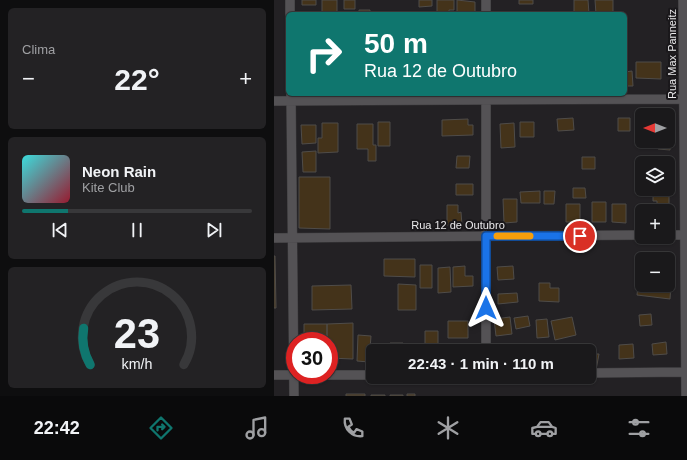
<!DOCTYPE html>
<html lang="pt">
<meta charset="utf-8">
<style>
:root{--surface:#1a191b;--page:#232224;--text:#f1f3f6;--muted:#9fa0a3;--line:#38383a;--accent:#0f766e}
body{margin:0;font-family:Arial,sans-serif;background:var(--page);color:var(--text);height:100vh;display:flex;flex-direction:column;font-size:15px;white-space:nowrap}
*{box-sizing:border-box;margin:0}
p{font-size:13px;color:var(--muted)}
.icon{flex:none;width:22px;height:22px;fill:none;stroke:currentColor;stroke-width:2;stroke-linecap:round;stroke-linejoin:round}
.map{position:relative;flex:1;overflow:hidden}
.details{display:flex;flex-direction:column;gap:8px;padding:8px;background:#0e0e0f;width:274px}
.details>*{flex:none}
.guide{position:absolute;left:12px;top:12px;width:341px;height:84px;border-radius:6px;box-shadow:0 1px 3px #0004,0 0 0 1px var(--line);background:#0f766e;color:#fff;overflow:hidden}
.needle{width:26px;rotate:270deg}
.buttons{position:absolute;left:361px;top:108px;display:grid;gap:8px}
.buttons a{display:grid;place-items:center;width:40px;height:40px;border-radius:6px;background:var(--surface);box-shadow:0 1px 3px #0004,0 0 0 1px var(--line);font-size:20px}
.speed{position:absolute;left:12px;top:332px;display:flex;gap:8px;font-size:20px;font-weight:700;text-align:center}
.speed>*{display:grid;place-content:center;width:52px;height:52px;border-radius:50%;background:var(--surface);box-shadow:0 1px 3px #0004,0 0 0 1px var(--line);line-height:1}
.speed .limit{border:6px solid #d22;background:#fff;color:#111}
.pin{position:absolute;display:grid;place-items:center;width:34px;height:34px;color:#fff;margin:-17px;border:2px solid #fff;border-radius:50%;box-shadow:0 1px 4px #0007}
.me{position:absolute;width:44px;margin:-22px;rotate:0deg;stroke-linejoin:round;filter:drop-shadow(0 0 3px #0008)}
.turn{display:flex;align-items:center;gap:14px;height:84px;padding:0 12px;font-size:18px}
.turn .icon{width:52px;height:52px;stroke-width:2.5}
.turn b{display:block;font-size:28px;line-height:34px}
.big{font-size:30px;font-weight:700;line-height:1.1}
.details .widget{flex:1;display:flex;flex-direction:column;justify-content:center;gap:6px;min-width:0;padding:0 14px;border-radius:6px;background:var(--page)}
.details .dial{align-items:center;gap:0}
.dial svg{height:104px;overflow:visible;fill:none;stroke:var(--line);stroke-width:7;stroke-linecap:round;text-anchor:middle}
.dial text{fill:var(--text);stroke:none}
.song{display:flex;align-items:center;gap:12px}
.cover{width:48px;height:48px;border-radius:6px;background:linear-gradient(135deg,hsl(180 70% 55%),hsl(350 70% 35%))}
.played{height:4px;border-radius:2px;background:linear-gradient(90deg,var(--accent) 20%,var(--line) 20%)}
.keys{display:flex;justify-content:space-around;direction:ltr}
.heat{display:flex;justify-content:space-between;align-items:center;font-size:22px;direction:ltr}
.trip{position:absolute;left:92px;top:344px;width:230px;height:40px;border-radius:6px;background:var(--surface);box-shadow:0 1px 3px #0004,0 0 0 1px var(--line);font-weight:700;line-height:40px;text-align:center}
.dock{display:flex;height:64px;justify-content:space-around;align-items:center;background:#0a0a0b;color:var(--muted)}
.dock .icon{width:28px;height:28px}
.dock .on{color:var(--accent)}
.dock b{font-size:18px;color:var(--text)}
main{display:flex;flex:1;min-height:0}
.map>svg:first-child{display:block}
.building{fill:#44331a;stroke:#4f4c49}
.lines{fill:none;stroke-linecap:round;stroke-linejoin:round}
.minor-casing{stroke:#3d3c3e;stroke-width:10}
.minor{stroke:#545255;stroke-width:9}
.route-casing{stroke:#114b97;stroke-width:10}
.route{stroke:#1a73e8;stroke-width:7}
.slow{stroke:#f59e0b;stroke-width:7}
.labels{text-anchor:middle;stroke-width:4;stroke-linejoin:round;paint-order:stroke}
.street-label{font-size:11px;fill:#e9e8ea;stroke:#1a181b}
</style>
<main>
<section class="details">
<div class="widget"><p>Clima</p>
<div class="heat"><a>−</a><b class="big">22°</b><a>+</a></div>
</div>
<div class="widget">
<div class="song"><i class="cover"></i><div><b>Neon Rain</b><p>Kite Club</p></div></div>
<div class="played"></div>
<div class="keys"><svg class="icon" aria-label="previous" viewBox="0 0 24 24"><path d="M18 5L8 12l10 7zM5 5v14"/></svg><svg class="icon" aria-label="pause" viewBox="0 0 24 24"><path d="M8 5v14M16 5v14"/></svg><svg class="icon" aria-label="next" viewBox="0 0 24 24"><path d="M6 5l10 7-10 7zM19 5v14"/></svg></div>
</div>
<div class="widget dial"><svg viewBox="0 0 100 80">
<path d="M14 69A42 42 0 1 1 86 69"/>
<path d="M14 69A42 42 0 0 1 9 41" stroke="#0f766e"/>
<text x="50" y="56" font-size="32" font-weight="700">23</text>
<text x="50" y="72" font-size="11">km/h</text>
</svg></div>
</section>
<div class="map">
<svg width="413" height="396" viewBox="0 0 413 396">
<rect width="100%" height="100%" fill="#232124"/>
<path class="building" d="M28,0h14v5h-14z
M48,0h15v13h-15z
M70,0h11v9h-11z
M145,0h13v6l-13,1z
M163,0h17v10h-5v3h-12z
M183,0l18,2v12h-18z
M245,0h14v4h-14z
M300,0h14l1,14h-15z
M321,0h18v14h-17z
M85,10h11v4h-11z
M362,62h25v17l-25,-1z
M358,71l1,15h-8v-14z
M361,117h7v19h-6z
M299,118l1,12 -16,1 -1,-12z
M344,118h12v13h-12z
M194,119v6h5v10l-31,1v-16z
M394,119h3l-1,13h-2z
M104,122h12v24h-12z
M246,122h14v15h-14z
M48,123h16v29l-20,1v-15h4z
M240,123l1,24 -14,1 -1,-24z
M83,124h16v21h3v16h-8v-12h-11z
M27,125h15v18l-14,1z
M394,138l3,1 -1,11 -12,-1v-8h10z
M42,151v21h-13l-1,-20z
M183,156h13l-1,12h-13z
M308,157h13v12h-13z
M25,177h31v52l-31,-1z
M182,184h17v11h-17z
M299,188h12l1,10h-13z
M379,189l16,1v22l-12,-1v-10h-4z
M266,191v12h-19l-1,-11z
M270,191h11l-1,13h-10z
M229,199h14v23l-13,1z
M318,202h14v20h-14z
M292,204h14v18h-14z
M338,204h14v19l-14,-1z
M173,205h11v8l3,-1 1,13h-15z
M371,253h25v18h-2v-12h-23z
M0,256h1l1,52h-2z
M110,259h31v18l-31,-1z
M146,265h12v23h-12z
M191,266v10h8v10l-20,1v-20z
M239,266l1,13 -16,1 -1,-13z
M176,267l1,25 -13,1v-25z
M365,277h3v8l29,-1 -1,15 -33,-4z
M265,283h11v5h9v14l-20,-1z
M124,284l18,1v25h-18z
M77,285l1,24 -40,1v-24z
M243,293l1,9 -20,2v-10z
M377,314l1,11 -12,1 -1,-11z
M254,316l2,10 -14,3 -2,-11z
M236,317l2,17 -16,2 -2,-17z
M298,317l4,18 -21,5 -4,-19z
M273,319l2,18 -12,1 -1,-18z
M174,321h20v17h-20z
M79,323v36l-24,-1v-17h-2v-17z
M30,324h23v17h-23z
M151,331h13v19l-15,1v-2h2z
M84,335l13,1 -2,26 -12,-1z
M392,342l1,12 -14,1 -1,-11z
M116,343h13v8h-13z
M359,344l1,14 -15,1v-14z
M133,347l13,1v3h-13z
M174,349l16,1v1h-16z
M315,354h10l-3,16 -7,-1z
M72,394h19v2h-19z
M133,394h8v2h-8z
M97,395h14v1h-14z
M116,395h13v1h-13z"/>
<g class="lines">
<defs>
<path id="minor" d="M16,0v14
M212,0v14
M409,0l3,396
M17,94l3,302
M212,95v256
M0,101l413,-2
M394,235h19
M0,238l368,-3
M315,373l98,-1
M0,375h99"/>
</defs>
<use href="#minor" class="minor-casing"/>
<use href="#minor" class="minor"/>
</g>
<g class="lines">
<defs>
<path id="route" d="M212,308v-72h94"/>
</defs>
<use href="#route" class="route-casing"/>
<use href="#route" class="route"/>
<path class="slow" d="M223,236h33"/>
</g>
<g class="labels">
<g class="street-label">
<text transform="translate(398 54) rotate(-90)" y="4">Rua Max Panneitz</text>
<text x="184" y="229">Rua 12 de Outubro</text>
</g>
</g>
</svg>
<div class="buttons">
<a><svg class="needle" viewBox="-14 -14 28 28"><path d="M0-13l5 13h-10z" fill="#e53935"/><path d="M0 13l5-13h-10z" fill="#9fa0a3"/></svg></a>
<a><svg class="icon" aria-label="layers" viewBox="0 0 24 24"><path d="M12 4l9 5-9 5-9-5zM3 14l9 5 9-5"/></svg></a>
<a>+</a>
<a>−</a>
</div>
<div class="speed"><div class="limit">30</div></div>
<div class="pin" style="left:306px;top:236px;background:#d93025"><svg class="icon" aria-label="arrive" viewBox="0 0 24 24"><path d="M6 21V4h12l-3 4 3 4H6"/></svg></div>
<svg class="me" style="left:212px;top:308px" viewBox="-20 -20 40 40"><path d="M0-17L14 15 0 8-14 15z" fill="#1a73e8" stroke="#fff" stroke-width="4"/></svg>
<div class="trip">22:43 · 1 min · 110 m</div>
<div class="guide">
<div class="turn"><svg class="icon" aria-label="right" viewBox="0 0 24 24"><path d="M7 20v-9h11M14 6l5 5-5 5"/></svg><div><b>50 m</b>Rua 12 de Outubro</div></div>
</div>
</div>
</main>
<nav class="dock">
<b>22:42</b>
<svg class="icon on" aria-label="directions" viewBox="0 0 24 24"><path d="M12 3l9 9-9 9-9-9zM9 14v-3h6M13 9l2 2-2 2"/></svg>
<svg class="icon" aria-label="music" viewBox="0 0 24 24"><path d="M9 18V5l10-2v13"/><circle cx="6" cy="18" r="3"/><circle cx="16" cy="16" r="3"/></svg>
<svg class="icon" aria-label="phone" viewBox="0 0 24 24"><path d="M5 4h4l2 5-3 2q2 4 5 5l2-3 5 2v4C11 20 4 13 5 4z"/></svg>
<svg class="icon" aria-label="climate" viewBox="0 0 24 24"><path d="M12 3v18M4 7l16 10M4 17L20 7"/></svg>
<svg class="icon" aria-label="car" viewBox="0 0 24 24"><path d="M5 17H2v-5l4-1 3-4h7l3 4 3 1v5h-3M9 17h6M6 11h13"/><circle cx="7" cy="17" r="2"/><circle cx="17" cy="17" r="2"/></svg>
<svg class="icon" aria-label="filters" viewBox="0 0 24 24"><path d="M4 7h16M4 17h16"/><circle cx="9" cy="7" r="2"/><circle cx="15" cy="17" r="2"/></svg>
</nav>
